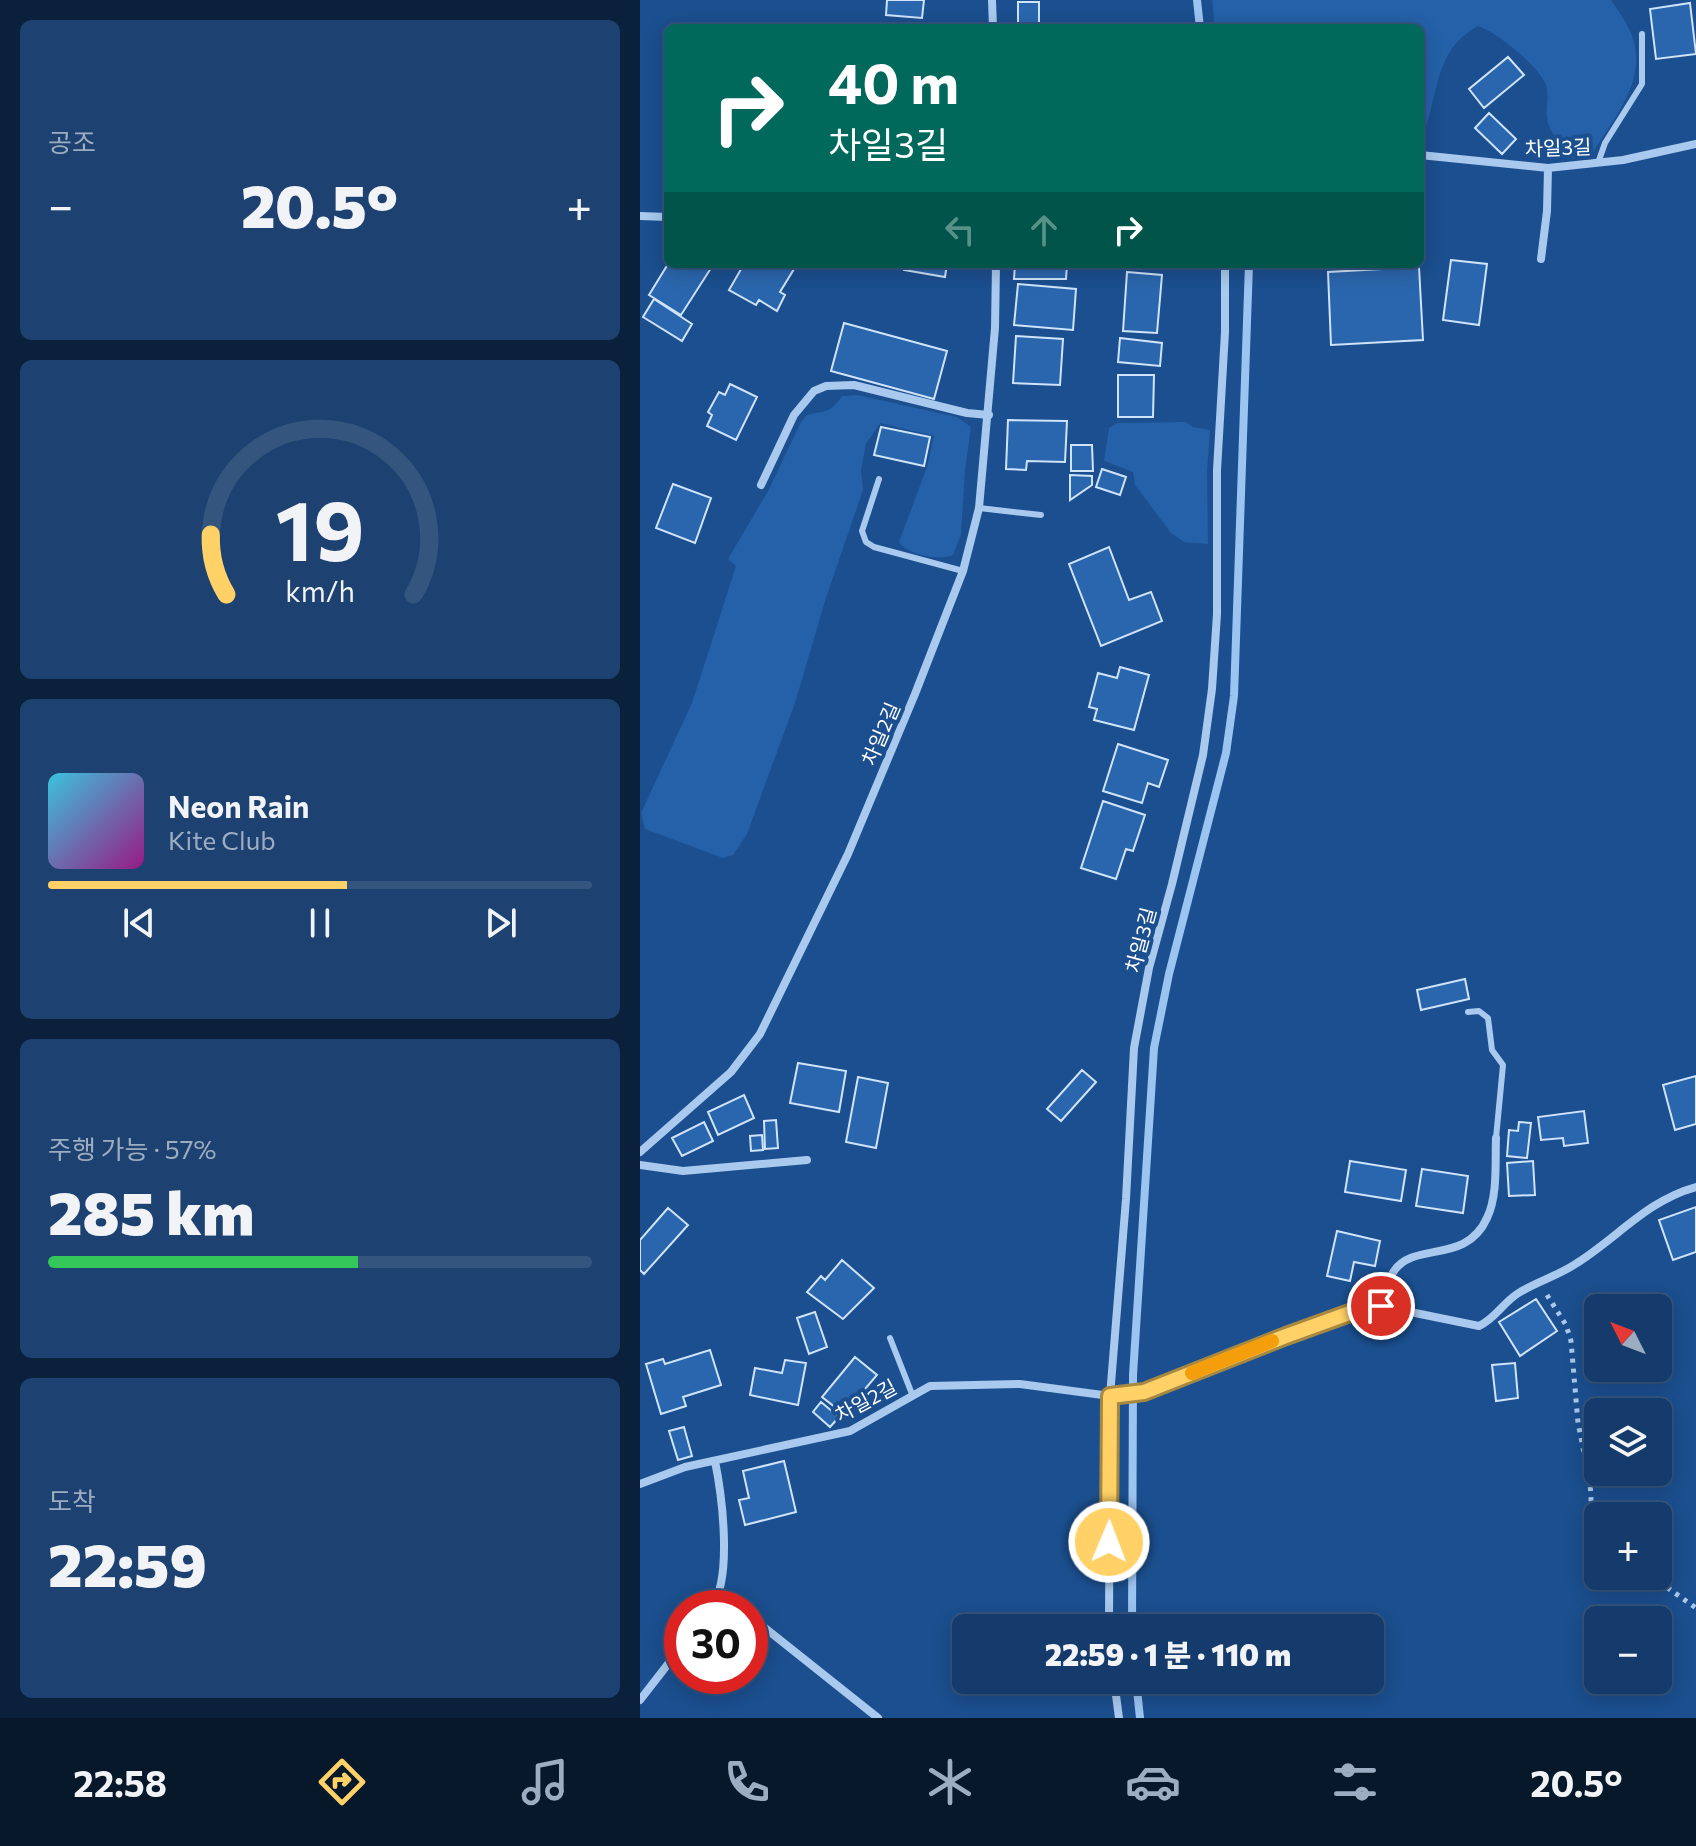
<!DOCTYPE html>
<html lang="ko">
<meta charset="utf-8">
<style>
:root{--surface:#143b6b;--page:#1d4271;--text:#f1f3f6;--muted:#9dadc1;--line:#33557e;--accent:#ffd166}
body{margin:0;font-family:Commissioner,"Noto Sans KR",sans-serif;background:var(--page);color:var(--text);height:100vh;display:flex;flex-direction:column;font-size:30px;white-space:nowrap}
*{box-sizing:border-box;margin:0}
p{font-size:26px;color:var(--muted)}
.icon{flex:none;width:44px;height:44px;fill:none;stroke:currentColor;stroke-width:2;stroke-linecap:round;stroke-linejoin:round}
.map{position:relative;flex:1;overflow:hidden}
.sheet{display:flex;flex-direction:column;gap:20px;padding:20px;background:#0b203b;width:640px}
.sheet>*{flex:none}
.hud{position:absolute;left:24px;top:24px;width:760px;height:244px;border-radius:12px;box-shadow:0 4px 20px #0003,0 0 0 2px var(--line);background:#00695c;color:#fff;overflow:hidden}
.needle{width:52px;rotate:312deg}
.tools{position:absolute;left:944px;top:1294px;display:grid;gap:16px}
.tools a{display:grid;place-items:center;width:88px;height:88px;border-radius:12px;background:var(--surface);box-shadow:0 4px 20px #0003,0 0 0 2px var(--line);font-size:40px}
.speed{position:absolute;left:24px;top:1590px;display:flex;gap:16px;font-size:40px;font-weight:700;text-align:center}
.speed>*{display:grid;place-content:center;width:104px;height:104px;border-radius:50%;background:var(--surface);box-shadow:0 4px 20px #0003,0 0 0 2px var(--line);line-height:1}
.speed .limit{border:12px solid #d22;background:#fff;color:#111}
.pin{position:absolute;display:grid;place-items:center;width:68px;height:68px;color:#fff;margin:-34px;border:4px solid #fff;border-radius:50%;box-shadow:0 2px 8px #0007}
.me{position:absolute;width:88px;margin:-44px;rotate:1deg;stroke-linejoin:round;filter:drop-shadow(0 0 6px #0008)}
.turn{display:flex;align-items:center;gap:28px;height:168px;padding:0 32px;font-size:36px}
.turn .icon{width:104px;height:104px;stroke-width:2.5}
.turn b{display:block;font-size:56px;line-height:68px}
.lanes{display:flex;align-items:center;height:76px;padding:0 32px;background:#0003;justify-content:center;gap:40px;direction:ltr}
.lanes .off{opacity:.35}
.big{font-size:60px;font-weight:800;line-height:1.1}
.sheet .widget{flex:1;display:flex;flex-direction:column;justify-content:center;gap:12px;min-width:0;padding:0 28px;border-radius:12px;background:var(--page)}
.sheet .dial{align-items:center;gap:0}
.dial svg{height:208px;overflow:visible;fill:none;stroke:var(--line);stroke-width:7;stroke-linecap:round;text-anchor:middle}
.dial text{fill:var(--text);stroke:none}
.song{display:flex;align-items:center;gap:24px}
.cover{width:96px;height:96px;border-radius:12px;background:linear-gradient(135deg,hsl(190 70% 55%),hsl(310 70% 35%))}
.played{height:8px;border-radius:4px;background:linear-gradient(90deg,var(--accent) 55%,var(--line) 55%)}
.keys{display:flex;justify-content:space-around;direction:ltr}
.heat{display:flex;justify-content:space-between;align-items:center;font-size:44px;direction:ltr}
.charge{height:12px;border-radius:6px;background:linear-gradient(90deg,#34c759 57%,var(--line) 0)}
.trip{position:absolute;left:312px;top:1614px;width:432px;height:80px;border-radius:12px;background:var(--surface);box-shadow:0 4px 20px #0003,0 0 0 2px var(--line);font-weight:800;line-height:80px;text-align:center}
.dock{display:flex;height:128px;justify-content:space-around;align-items:center;background:#08182b;color:var(--muted)}
.dock .icon{width:56px;height:56px}
.dock .on{color:var(--accent)}
.dock b{font-size:36px;color:var(--text)}
main{display:flex;flex:1;min-height:0}
.map>svg:first-child{display:block}
.green{fill:#2461a8}
.lines{fill:none;stroke-linecap:round;stroke-linejoin:round}
.stream{stroke:#9cc4f0;stroke-width:8}
.building{fill:#2a66ad;stroke:#cfe3fa;stroke-width:2}
.path{stroke:#a9c9ee;stroke-width:5;stroke-dasharray:4 6;stroke-linecap:butt}
.lane{stroke:#a9c9ee;stroke-width:6}
.street{stroke:#a9c9ee;stroke-width:8}
.route-casing{stroke:#a68842;stroke-width:20}
.route{stroke:#ffd166;stroke-width:14}
.slow{stroke:#f59e0b;stroke-width:14}
.labels{text-anchor:middle;stroke-width:8;stroke-linejoin:round;paint-order:stroke}
.street-label{font-size:20px;fill:#fff;stroke:#1b4f8f}
</style>
<main>
<section class="sheet">
<div class="widget"><p>공조</p>
<div class="heat"><a>−</a><b class="big">20.5°</b><a>+</a></div>
</div>
<div class="widget dial"><svg viewBox="0 0 100 80">
<path d="M14 69A42 42 0 1 1 86 69"/>
<path d="M14 69A42 42 0 0 1 8 46" stroke="#ffd166"/>
<text x="50" y="56" font-size="32" font-weight="700">19</text>
<text x="50" y="72" font-size="11">km/h</text>
</svg></div>
<div class="widget">
<div class="song"><i class="cover"></i><div><b>Neon Rain</b><p>Kite Club</p></div></div>
<div class="played"></div>
<div class="keys"><svg class="icon" aria-label="previous" viewBox="0 0 24 24"><path d="M18 5L8 12l10 7zM5 5v14"/></svg><svg class="icon" aria-label="pause" viewBox="0 0 24 24"><path d="M8 5v14M16 5v14"/></svg><svg class="icon" aria-label="next" viewBox="0 0 24 24"><path d="M6 5l10 7-10 7zM19 5v14"/></svg></div>
</div>
<div class="widget"><p>주행 가능 · 57%</p><b class="big">285 km</b><div class="charge"></div></div>
<div class="widget"><p>도착</p><b class="big">22:59</b></div>
</section>
<div class="map">
<svg width="1056" height="1718" viewBox="0 0 1056 1718">
<rect width="100%" height="100%" fill="#1b4f8f"/>
<path class="green" d="M572,0h399c8,12 18,25 22,39 14,43 -21,82 -42,116l-4,3 -13,1c-11,-11 -25,-25 -27,-41 -2,-12 4,-25 -3,-37 -10,-18 -46,-48 -66,-55 -47,25 -38,74 -58,115v-113h-205z
M217,395l100,22 14,10 -6,43 -4,65 -8,20c-14,6 -45,0 -54,-13l28,-75 7,-31 -54,-13 -14,21 -5,26 2,20 -37,108 -31,105 -48,131 -14,21 -10,3 -78,-29 -4,-16 51,-110 44,-137 -8,-7 40,-68 33,-69 6,-7c19,-5 23,-1 35,-19z
M546,422l7,5 17,3 -3,43 1,71 -24,-2 -13,-9 -36,-48 -2,-13 -29,-11 5,-33 8,-5z"/>
<g class="lines">
<path class="stream" d="M557,0l3,28
M492,1628l1,-253 21,-327 15,-74 57,-221 8,-57 15,-432
M496,1680l4,38"/>
</g>
<path class="building" d="M247,0h37l-2,18 -36,-3z
M378,2h21v26h-21z
M1050,3l6,51 -40,5 -6,-50z
M868,57l16,18 -40,33 -15,-19z
M849,113l27,26 -14,15 -27,-26z
M811,260l36,4 -8,61 -36,-5z
M28,264l45,1 -32,50 -32,-20z
M104,264h41l9,5 -14,23 5,3 -8,16 -18,-11 -3,5 -27,-15z
M265,264h42l-2,13 -41,-7z
M375,264h52l-1,15h-52z
M779,267l4,73 -92,5 -3,-73z
M487,272l35,3 -5,58 -34,-2z
M378,284l58,5 -3,41 -59,-5z
M14,299l38,25 -10,17 -39,-24z
M204,323l103,28 -13,48 -103,-28z
M376,336l47,3 -3,46 -47,-2z
M480,338l42,5 -2,23 -42,-4z
M478,375h36l-1,42h-35z
M90,384l27,13 -21,43 -29,-14 5,-11 -4,-3 11,-20 6,3z
M368,420l59,1 -2,41 -38,-1 -1,9 -20,-1z
M241,427l49,10 -6,29 -50,-11z
M431,445h21l1,26h-22z
M462,469l24,8 -6,18 -24,-8z
M430,475l22,1v9l-22,15z
M33,484l38,14 -16,45 -39,-15z
M469,547l20,53 22,-8 11,29 -61,25 -32,-82z
M480,667l29,8 -15,55 -40,-10 3,-11 -8,-2 9,-34 19,5z
M478,744l50,16 -9,27 -11,-4 -6,20 -39,-12z
M463,801l42,14 -12,36 -7,-2 -10,30 -35,-11z
M825,979l4,20 -48,11 -4,-20z
M158,1063l48,8 -7,41 -49,-9z
M442,1070l14,12 -35,39 -14,-12z
M1056,1076v48l-21,6 -12,-45z
M218,1077l30,6 -12,65 -30,-6z
M104,1095l10,23 -36,17 -10,-23z
M944,1111l4,32 -24,3 -1,-8 -22,2 -3,-23z
M136,1120l2,28 -13,1 -1,-28z
M64,1122l9,19 -31,15 -10,-18z
M879,1122l12,1 -4,35 -20,-2 2,-26 9,1z
M122,1135l1,15 -12,1 -1,-15z
M710,1161l56,9 -5,31 -56,-9z
M893,1161l2,34 -26,1 -2,-33z
M782,1169l46,7 -5,37 -47,-7z
M1056,1207v45l-23,8 -14,-40z
M28,1208l20,17 -44,49 -4,-4v-30z
M697,1231l43,10 -5,25 -21,-4 -4,19 -23,-5z
M202,1260l32,28 -31,31 -36,-27 14,-16 4,4z
M896,1299l21,32 -37,25 -21,-34z
M175,1312l12,35 -18,7 -12,-36z
M70,1350l11,35 -38,12 3,9 -25,8 -15,-50 17,-5 2,5z
M215,1357l22,18 -33,39 -22,-17z
M145,1360l21,3 -8,42 -48,-10 5,-27 27,5z
M875,1363l3,35 -22,3 -4,-36z
M181,1402l18,15 -9,10 -17,-15z
M44,1427l8,29 -14,4 -9,-29z
M144,1461l12,51 -51,13 -6,-25 10,-2 -6,-27z"/>
<g class="lines">
<path class="path" d="M907,1295l19,30 5,16 7,82 12,59 4,68h4
M1011,1576l45,32"/>
<path class="lane" d="M958,163l7,-20 37,-59v-50
M239,479l-17,52 4,11 8,5 89,24
M339,508l62,7
M828,1012l11,-1 9,7 4,32 11,15 -7,73
M250,1338l22,56"/>
<path class="street" d="M352,0l1,28
M780,155l128,13 75,-8 73,-16
M0,216l28,1
M901,259l6,-48 1,-43
M121,485l33,-70 20,-24 12,-5 28,-1 113,28 22,2
M0,1152l91,-80 29,-38 88,-180 67,-160 48,-123 16,-63 16,-180 1,-64
M0,1165l43,6 124,-11
M741,1306c4,-12 6,-25 13,-35 20,-30 72,-6 93,-53 11,-23 8,-55 9,-80
M0,1484l45,-17 165,-36 80,-45 90,-2 90,12 34,-4 142,-56 72,-26 23,-4 98,20c16,-7 24,-23 38,-32 18,-12 41,-18 60,-31 41,-26 71,-63 119,-76
M79,1598l20,10
M71,1608c22,-29 11,-112 4,-147
M110,1616l128,102
M469,1628l1,-232 16,-197 8,-151 15,-80 23,-84 31,-129 9,-66 5,-75v-144l8,-138v-68
M474,1680l5,38
M0,1700l42,-54"/>
</g>
<g class="lines">
<defs>
<path id="route" d="M469,1542l1,-146 34,-4 142,-56 72,-26 23,-4"/>
</defs>
<use href="#route" class="route-casing"/>
<use href="#route" class="route"/>
<path class="slow" d="M552,1373l80,-32"/>
</g>
<g class="labels">
<g class="street-label">
<text transform="translate(918 148) rotate(-2)" y="7">차일3길</text>
<text transform="translate(241 734) rotate(-67)" y="7">차일2길</text>
<text transform="translate(501 940) rotate(-75)" y="7">차일3길</text>
<text transform="translate(226 1401) rotate(-28)" y="7">차일2길</text>
</g>
</g>
</svg>
<div class="tools">
<a><svg class="needle" viewBox="-14 -14 28 28"><path d="M0-13l5 13h-10z" fill="#e53935"/><path d="M0 13l5-13h-10z" fill="#9dadc1"/></svg></a>
<a><svg class="icon" aria-label="layers" viewBox="0 0 24 24"><path d="M12 4l9 5-9 5-9-5zM3 14l9 5 9-5"/></svg></a>
<a>+</a>
<a>−</a>
</div>
<div class="speed"><div class="limit">30</div></div>
<div class="pin" style="left:741px;top:1306px;background:#d93025"><svg class="icon" aria-label="arrive" viewBox="0 0 24 24"><path d="M6 21V4h12l-3 4 3 4H6"/></svg></div>
<svg class="me" style="left:469px;top:1542px" viewBox="-20 -20 40 40"><circle r="17" fill="#ffd166" stroke="#fff" stroke-width="3"/><path d="M0-11L8 9 0 5-8 9z" fill="#fff"/></svg>
<div class="trip">22:59 · 1 분 · 110 m</div>
<div class="hud">
<div class="turn"><svg class="icon" aria-label="right" viewBox="0 0 24 24"><path d="M7 20v-9h11M14 6l5 5-5 5"/></svg><div><b>40 m</b>차일3길</div></div>
<div class="lanes"><svg class="icon off" aria-label="left" viewBox="0 0 24 24"><path d="M17 20v-9H6M10 6l-5 5 5 5"/></svg><svg class="icon off" aria-label="ahead" viewBox="0 0 24 24"><path d="M12 20V5M6 11l6-6 6 6"/></svg><svg class="icon" aria-label="right" viewBox="0 0 24 24"><path d="M7 20v-9h11M14 6l5 5-5 5"/></svg></div>
</div>
</div>
</main>
<nav class="dock">
<b>22:58</b>
<svg class="icon on" aria-label="directions" viewBox="0 0 24 24"><path d="M12 3l9 9-9 9-9-9zM9 14v-3h6M13 9l2 2-2 2"/></svg>
<svg class="icon" aria-label="music" viewBox="0 0 24 24"><path d="M9 18V5l10-2v13"/><circle cx="6" cy="18" r="3"/><circle cx="16" cy="16" r="3"/></svg>
<svg class="icon" aria-label="phone" viewBox="0 0 24 24"><path d="M5 4h4l2 5-3 2q2 4 5 5l2-3 5 2v4C11 20 4 13 5 4z"/></svg>
<svg class="icon" aria-label="climate" viewBox="0 0 24 24"><path d="M12 3v18M4 7l16 10M4 17L20 7"/></svg>
<svg class="icon" aria-label="car" viewBox="0 0 24 24"><path d="M5 17H2v-5l4-1 3-4h7l3 4 3 1v5h-3M9 17h6M6 11h13"/><circle cx="7" cy="17" r="2"/><circle cx="17" cy="17" r="2"/></svg>
<svg class="icon" aria-label="filters" viewBox="0 0 24 24"><path d="M4 7h16M4 17h16"/><circle cx="9" cy="7" r="2"/><circle cx="15" cy="17" r="2"/></svg>
<b>20.5°</b>
</nav>
